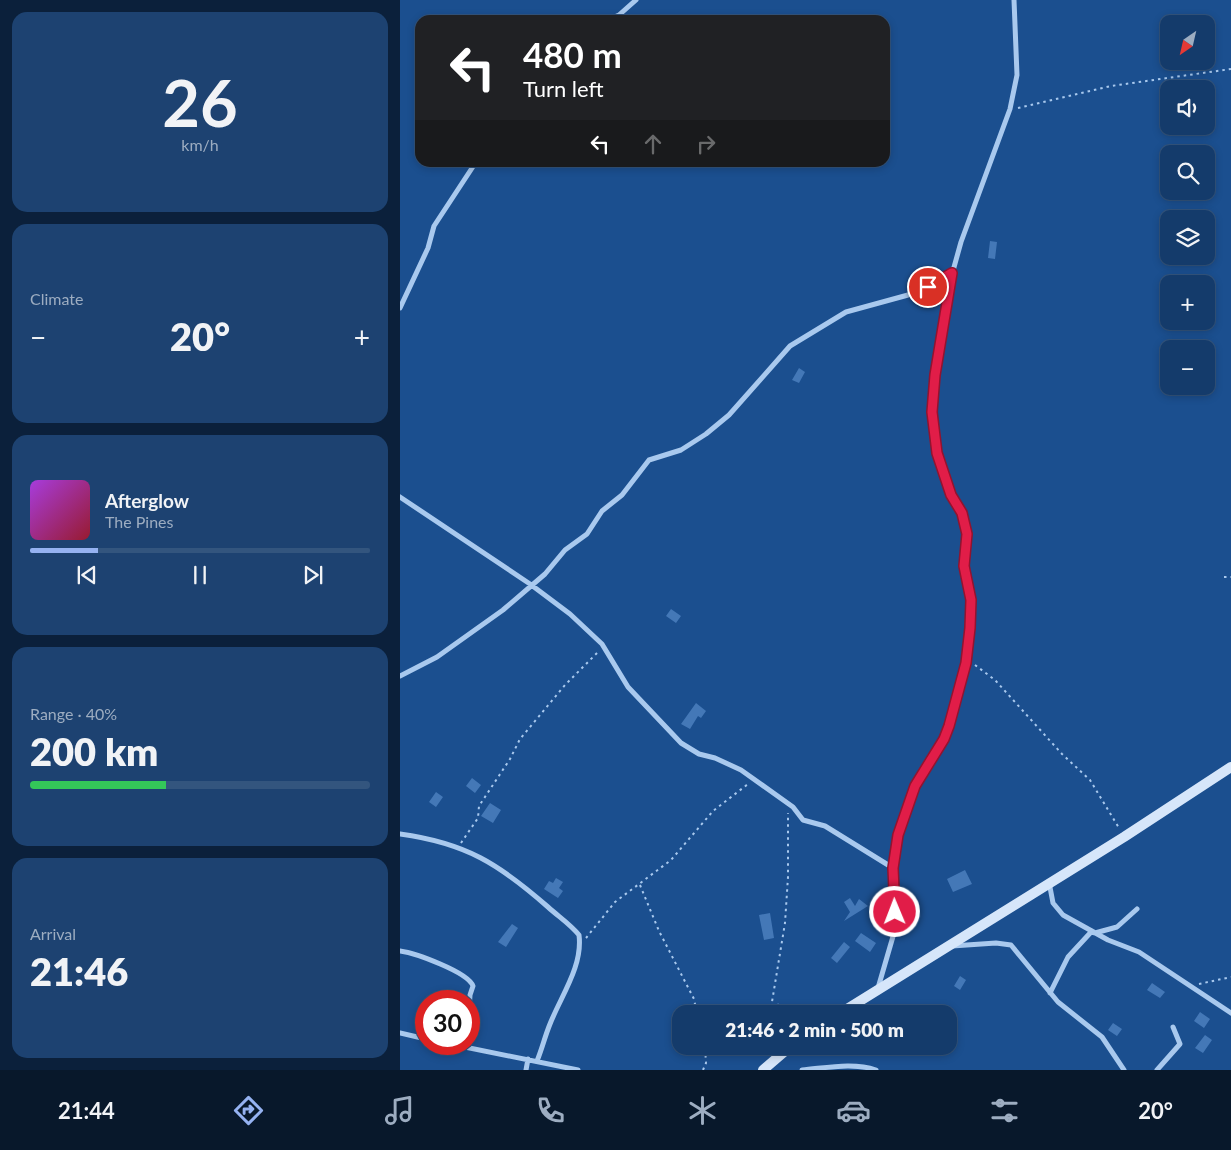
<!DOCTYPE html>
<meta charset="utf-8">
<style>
:root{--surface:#143b6b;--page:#1d4271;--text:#f1f3f6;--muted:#9dadc1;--line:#33557e;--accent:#95b2f1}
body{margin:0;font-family:Lato,sans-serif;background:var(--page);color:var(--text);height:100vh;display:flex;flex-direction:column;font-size:19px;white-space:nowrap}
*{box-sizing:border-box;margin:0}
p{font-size:16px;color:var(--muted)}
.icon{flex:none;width:28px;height:28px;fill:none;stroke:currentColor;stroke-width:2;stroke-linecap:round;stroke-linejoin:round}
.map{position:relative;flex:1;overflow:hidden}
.drawer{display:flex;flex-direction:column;gap:12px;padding:12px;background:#0b203b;width:400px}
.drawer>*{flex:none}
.guide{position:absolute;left:15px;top:15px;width:475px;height:152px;border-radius:15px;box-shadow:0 2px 8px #0003,0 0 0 1px var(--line);background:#202124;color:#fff;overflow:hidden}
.needle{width:32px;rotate:214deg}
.buttons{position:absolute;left:760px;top:15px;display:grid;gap:10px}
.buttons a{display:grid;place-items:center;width:55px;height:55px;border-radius:10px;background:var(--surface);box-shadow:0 2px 8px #0003,0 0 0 1px var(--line);font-size:25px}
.speed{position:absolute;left:15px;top:990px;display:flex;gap:10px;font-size:25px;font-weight:700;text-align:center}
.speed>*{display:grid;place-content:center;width:65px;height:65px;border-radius:50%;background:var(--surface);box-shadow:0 2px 8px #0003,0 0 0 1px var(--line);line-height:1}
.speed .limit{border:8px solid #d22;background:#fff;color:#111}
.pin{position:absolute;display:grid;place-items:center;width:42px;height:42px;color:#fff;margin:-21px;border:2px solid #fff;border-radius:50%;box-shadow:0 1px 5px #0007}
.me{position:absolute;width:55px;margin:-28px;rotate:359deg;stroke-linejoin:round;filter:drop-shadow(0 0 4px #0008)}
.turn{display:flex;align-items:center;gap:18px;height:105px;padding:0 25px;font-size:22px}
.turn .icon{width:65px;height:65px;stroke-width:2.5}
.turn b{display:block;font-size:35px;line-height:42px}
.lanes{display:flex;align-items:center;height:48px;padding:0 25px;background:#0003;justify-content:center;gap:25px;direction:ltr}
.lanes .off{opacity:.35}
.big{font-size:38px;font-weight:800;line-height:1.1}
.drawer .tile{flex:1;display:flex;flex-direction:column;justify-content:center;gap:8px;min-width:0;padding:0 18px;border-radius:15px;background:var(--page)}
.drawer .dial{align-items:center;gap:0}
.dial b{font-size:65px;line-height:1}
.song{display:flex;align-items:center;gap:15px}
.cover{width:60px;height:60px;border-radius:8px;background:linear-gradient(135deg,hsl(280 70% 55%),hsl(350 70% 35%))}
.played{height:5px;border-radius:2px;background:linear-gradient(90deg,var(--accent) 20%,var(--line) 20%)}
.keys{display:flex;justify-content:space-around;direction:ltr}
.heat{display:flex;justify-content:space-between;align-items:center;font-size:28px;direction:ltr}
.charge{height:8px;border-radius:4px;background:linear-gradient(90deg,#34c759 40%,var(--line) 0)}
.trip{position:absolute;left:272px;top:1005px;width:285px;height:50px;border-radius:15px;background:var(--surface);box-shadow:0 2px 8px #0003,0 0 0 1px var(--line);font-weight:800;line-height:50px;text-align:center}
.tab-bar{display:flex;height:80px;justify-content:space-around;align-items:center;background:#08182b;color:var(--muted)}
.tab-bar .icon{width:35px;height:35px}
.tab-bar .selected{color:var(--accent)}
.tab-bar b{font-size:22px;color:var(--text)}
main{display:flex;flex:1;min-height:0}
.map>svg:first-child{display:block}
.building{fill:#4478b7}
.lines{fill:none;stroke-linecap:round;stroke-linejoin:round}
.path{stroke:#a9c9ee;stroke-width:2;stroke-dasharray:2.5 4;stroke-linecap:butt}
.street{stroke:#a9c9ee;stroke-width:5}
.secondary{stroke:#d6e6fa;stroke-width:10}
.route-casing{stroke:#92132f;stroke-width:12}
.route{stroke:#e11d48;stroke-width:9}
</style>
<main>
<section class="drawer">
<div class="tile dial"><b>26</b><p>km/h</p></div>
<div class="tile"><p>Climate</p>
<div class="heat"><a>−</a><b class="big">20°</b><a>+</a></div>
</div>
<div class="tile">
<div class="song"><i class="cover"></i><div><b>Afterglow</b><p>The Pines</p></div></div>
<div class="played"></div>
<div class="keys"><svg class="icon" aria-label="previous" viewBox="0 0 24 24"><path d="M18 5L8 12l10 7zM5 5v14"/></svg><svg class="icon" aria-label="pause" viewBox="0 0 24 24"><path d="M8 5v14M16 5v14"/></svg><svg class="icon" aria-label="next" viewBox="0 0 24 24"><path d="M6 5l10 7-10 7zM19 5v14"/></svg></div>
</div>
<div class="tile"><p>Range · 40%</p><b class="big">200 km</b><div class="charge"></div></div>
<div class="tile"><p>Arrival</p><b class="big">21:46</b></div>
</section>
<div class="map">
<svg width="831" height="1070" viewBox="0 0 831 1070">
<rect width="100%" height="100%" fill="#1b4f8f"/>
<path class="building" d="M590,241l7,1 -2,17 -7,-1z
M399,368l6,4 -6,11 -7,-3z
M271,609l10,7 -5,7 -10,-7z
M296,703l10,8 -5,7 -3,-2 -8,13 -9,-5z
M72,778l9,7 -6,8 -9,-7z
M36,792l7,5 -7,10 -7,-5z
M90,803l11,7 -8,13 -12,-7z
M565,870l7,14 -19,8 -6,-13z
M156,878l7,4 -4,6 4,3 -5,7 -14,-9 5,-8 4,2z
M450,898l5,8 4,-7 9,7 -24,15 6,-9 -6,-10z
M370,913l4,25 -10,2 -5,-25z
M112,924l6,4 -12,19 -8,-5z
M461,933l15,10 -6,9 -15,-11z
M444,942l6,5 -13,16 -6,-5z
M560,976l6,4 -6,10 -6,-4z
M752,983l13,9 -5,6 -13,-8z
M378,1003l9,7 3,-5 12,9h-22l-7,-5z
M800,1012l10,7 -6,9 -10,-7z
M713,1023l9,6 -5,7 -9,-6z
M805,1035l7,5 -9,13 -8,-5z"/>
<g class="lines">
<path class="path" d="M618,108l93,-22 120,-17
M824,577h7
M575,665l20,15 67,74 28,26 29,48
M61,843l17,-25 1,-12 31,-47 10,-20 45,-54 33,-33
M240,885l19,46 35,68 3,15
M186,938l29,-36 56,-42 42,-49 35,-27
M799,984l32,-7
M370,1014l15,-91 3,-46v-64
M303,1070l3,-7 -1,-17"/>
<path class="street" d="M208,20l11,-5 17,-15
M0,308l28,-60 6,-22 42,-64
M0,497l130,87 40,30 32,30 26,43 53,56 18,11 16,4 26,12 52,37 10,13 22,6 68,42
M0,676l37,-19 66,-47 42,-36 20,-24 22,-16 15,-23 20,-16 27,-35 32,-10 25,-16 23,-19 61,-69 56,-34 62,-17 44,-22
M0,834c66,9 99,30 148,73 11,10 22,17 31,28 4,31 -18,61 -29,89 -5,12 -8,25 -13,37
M649,882l4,21 10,12 45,25 31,12 92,61
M695,933l22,-6 20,-18
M552,946l44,-3 15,2 47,57 44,35 22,33
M0,951c15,2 68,21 73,35l-3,9 -1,16
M478,988l16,-55 -1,-65 5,-33 17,-50 29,-46 23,-76 4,-63 -7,-34 3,-32 -5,-21 -11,-18 -14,-42 -4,-22v-40l18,-113 10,-36 49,-133 7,-34 -3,-75
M650,993l18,-36 24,-26
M0,1033l26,6
M50,1044l128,26
M126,1070l2,-11
M402,1070c24,-2 51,-8 74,0
M757,1070l23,-26 -7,-17"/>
<path class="secondary" d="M439,1014l285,-177 107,-70
M363,1070l28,-24"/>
</g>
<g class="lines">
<defs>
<path id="route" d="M495,912l-2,-44 5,-33 17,-49 29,-47 5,-13 17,-63 4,-35 1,-28 -7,-34 3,-32 -5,-21 -11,-18 -14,-42 -5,-41 3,-37 17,-102 -24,14"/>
</defs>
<use href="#route" class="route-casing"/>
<use href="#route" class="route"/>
</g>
</svg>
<div class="buttons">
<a><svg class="needle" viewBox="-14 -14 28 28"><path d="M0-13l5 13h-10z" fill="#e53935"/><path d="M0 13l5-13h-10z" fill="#9dadc1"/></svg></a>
<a><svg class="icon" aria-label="sound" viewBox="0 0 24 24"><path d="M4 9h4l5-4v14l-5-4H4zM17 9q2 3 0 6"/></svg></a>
<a><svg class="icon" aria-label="search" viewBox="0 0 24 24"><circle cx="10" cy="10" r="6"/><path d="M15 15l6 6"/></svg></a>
<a><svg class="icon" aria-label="layers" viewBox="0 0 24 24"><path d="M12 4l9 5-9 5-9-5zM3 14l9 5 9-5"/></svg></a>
<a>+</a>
<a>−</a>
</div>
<div class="speed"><div class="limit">30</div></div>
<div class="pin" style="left:528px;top:287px;background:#d93025"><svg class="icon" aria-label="arrive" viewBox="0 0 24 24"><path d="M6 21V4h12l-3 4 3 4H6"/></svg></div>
<svg class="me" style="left:495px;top:912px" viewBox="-20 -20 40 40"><circle r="17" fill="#e11d48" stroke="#fff" stroke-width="3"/><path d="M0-11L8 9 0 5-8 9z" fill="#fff"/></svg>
<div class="trip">21:46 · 2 min · 500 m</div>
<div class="guide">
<div class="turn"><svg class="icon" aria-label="left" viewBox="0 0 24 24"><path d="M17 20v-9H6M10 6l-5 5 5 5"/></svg><div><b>480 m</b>Turn left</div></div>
<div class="lanes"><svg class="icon" aria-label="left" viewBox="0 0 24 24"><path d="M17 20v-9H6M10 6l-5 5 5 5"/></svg><svg class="icon off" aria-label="ahead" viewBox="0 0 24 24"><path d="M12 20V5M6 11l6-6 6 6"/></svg><svg class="icon off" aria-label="right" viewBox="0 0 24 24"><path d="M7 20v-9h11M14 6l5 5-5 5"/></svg></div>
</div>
</div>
</main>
<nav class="tab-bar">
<b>21:44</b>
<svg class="icon selected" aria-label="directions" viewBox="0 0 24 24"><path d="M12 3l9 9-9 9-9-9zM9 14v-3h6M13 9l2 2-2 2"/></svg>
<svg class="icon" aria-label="music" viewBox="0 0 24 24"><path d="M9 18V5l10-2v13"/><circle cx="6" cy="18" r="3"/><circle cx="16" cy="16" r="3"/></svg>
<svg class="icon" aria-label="phone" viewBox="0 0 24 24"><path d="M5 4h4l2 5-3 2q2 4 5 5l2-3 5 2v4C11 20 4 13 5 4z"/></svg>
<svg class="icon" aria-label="climate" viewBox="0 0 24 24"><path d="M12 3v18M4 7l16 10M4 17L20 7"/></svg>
<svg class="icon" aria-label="car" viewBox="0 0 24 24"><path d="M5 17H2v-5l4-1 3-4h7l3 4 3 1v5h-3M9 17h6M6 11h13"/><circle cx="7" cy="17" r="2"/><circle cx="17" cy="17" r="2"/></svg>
<svg class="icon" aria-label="filters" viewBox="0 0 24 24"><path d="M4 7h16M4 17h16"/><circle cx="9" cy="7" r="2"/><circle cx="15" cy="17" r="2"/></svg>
<b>20°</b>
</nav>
